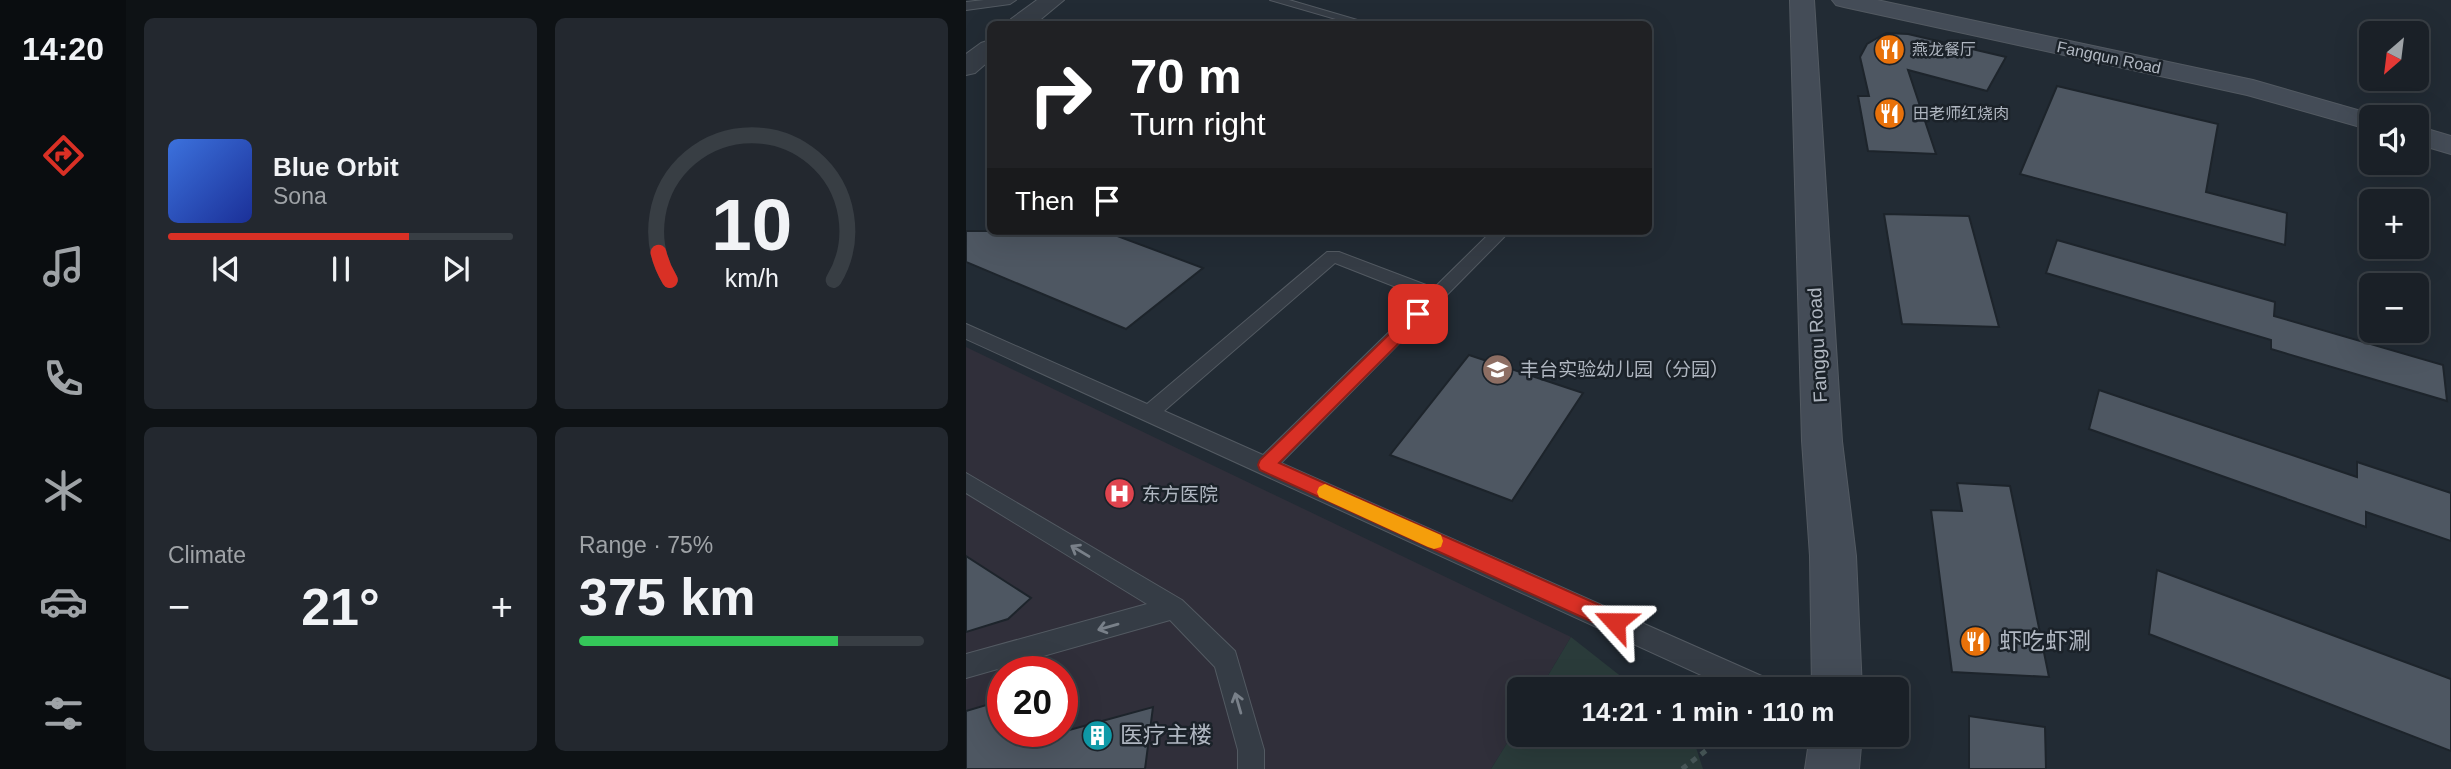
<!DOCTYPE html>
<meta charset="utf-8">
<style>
:root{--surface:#1a2027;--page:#23282f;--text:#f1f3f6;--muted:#9fa3a7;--line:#383e44;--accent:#d93025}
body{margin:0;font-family:Helvetica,"Noto Sans SC",sans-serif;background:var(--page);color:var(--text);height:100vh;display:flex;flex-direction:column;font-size:26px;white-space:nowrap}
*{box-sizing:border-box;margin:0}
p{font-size:23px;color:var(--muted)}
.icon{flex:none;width:38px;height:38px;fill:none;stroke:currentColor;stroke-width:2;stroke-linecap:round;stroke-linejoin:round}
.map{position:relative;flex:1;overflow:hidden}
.side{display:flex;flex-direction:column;gap:18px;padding:18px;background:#0e1215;width:840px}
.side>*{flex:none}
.guide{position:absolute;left:21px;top:21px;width:665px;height:214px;border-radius:10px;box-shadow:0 7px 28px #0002,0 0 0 2px var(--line);background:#202124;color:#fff;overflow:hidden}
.needle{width:46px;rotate:208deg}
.buttons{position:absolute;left:1393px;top:21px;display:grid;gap:14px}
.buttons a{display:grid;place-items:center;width:70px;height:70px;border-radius:10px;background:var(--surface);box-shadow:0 7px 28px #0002,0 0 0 2px var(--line);font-size:35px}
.speed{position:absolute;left:21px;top:656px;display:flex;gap:14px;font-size:35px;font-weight:700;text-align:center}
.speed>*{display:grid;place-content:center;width:91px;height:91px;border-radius:50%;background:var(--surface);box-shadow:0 7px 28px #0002,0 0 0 2px var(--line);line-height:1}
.speed .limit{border:10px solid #d22;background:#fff;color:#111}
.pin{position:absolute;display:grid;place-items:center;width:60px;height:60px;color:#fff;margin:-30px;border-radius:14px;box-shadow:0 4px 10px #0006}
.me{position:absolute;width:77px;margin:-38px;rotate:294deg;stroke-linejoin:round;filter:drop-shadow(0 0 5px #0008)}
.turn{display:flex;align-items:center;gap:24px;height:147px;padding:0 28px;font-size:32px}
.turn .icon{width:91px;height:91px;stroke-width:2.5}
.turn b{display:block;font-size:49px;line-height:60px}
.then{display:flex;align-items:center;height:66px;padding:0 28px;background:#0003;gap:14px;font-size:26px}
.big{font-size:52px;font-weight:700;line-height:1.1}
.side .card{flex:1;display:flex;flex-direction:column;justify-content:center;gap:10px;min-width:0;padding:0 24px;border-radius:10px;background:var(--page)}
.side .dial{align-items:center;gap:0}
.dial svg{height:182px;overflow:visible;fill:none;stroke:var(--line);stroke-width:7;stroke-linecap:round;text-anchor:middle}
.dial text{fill:var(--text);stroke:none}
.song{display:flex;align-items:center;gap:21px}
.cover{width:84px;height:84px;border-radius:10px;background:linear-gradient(135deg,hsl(220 70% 55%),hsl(230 70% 35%))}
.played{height:7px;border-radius:4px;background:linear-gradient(90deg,var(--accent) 70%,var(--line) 70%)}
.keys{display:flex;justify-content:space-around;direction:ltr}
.heat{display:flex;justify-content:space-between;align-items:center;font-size:38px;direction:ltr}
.charge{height:10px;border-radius:5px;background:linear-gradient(90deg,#34c759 75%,var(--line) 0)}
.side .tiles{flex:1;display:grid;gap:18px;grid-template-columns:repeat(2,1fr)}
.trip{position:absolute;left:541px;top:677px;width:402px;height:70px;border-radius:10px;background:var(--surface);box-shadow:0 7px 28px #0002,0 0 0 2px var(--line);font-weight:700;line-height:70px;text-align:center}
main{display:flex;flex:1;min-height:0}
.dock{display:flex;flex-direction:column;width:126px;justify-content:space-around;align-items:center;background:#0a0d10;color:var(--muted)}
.dock .icon{width:49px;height:49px}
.dock .active{color:var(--accent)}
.dock b{font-size:32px;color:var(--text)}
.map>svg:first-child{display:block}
.medical{fill:#302f3a;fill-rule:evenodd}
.green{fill:#2a3b3a}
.building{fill:#4e5762;stroke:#1d242b;stroke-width:2}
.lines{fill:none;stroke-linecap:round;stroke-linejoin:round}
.lane-casing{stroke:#535a62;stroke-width:2}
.street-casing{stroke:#535a62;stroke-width:2}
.secondary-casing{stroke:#535a62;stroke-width:2}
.path{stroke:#485859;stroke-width:5;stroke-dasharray:6 6;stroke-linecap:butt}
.lane{fill:#353c45;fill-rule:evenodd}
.street{fill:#353c45;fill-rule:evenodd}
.secondary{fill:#444c57;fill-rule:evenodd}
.oneway{stroke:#798089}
.route{fill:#d93025;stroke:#8d1f18;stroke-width:2}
.slow{fill:#f59e0b}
.labels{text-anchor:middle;stroke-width:5;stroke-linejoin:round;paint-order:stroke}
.far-poi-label{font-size:16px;fill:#b0b7c1;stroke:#1b2229;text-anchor:start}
.far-street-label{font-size:16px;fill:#b0b7c1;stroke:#1b2229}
.street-label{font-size:19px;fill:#b0b7c1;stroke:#1b2229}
.poi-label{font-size:19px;fill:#b0b7c1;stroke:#1b2229;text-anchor:start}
.near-poi-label{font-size:23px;fill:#b0b7c1;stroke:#1b2229;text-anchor:start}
</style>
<main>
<nav class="dock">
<b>14:20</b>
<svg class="icon active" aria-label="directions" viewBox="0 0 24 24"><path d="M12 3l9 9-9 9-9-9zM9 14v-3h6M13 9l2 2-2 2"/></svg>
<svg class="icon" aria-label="music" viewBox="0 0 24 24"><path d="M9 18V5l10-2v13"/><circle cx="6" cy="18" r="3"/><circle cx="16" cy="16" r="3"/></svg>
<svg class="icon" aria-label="phone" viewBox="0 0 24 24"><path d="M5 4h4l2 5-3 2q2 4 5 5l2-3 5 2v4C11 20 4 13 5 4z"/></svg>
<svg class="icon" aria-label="climate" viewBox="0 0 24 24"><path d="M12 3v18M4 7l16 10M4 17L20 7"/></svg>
<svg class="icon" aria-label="car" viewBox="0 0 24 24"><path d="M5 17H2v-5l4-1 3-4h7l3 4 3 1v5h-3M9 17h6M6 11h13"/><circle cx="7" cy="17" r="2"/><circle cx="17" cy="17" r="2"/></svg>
<svg class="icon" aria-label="filters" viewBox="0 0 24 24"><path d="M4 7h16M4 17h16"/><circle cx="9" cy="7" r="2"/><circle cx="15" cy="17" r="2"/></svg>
</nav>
<section class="side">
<div class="tiles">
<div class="card">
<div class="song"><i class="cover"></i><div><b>Blue Orbit</b><p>Sona</p></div></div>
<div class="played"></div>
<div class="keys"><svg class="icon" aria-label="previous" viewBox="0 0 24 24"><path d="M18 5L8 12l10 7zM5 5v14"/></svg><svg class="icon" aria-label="pause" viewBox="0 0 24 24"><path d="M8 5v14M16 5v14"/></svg><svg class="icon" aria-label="next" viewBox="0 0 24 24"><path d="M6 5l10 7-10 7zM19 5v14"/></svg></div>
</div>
<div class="card dial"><svg viewBox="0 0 100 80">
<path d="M14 69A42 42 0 1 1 86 69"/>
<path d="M14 69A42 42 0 0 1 9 57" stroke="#d93025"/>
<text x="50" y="56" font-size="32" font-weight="700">10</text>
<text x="50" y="72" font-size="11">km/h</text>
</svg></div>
<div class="card"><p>Climate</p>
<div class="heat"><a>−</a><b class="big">21°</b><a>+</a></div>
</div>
<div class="card"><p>Range · 75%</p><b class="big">375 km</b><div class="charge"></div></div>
</div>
</section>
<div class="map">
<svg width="1485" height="769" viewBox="0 0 1485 769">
<rect width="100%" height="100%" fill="#222b34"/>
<path class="medical" d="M0,347l605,290 -31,52 -21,1v34l-28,45h-525zM37,672h59v60h-59z"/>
<path class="green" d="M605,637l66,52h-97z
M553,724v11h173l11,34h-212z"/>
<path class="building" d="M920,33l22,1 98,23 -19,34 -79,-21 28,84 -68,-3 -10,-55h11l-9,-39 7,-13z
M1091,86l161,38 -12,68 81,21 -2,32 -265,-71z
M918,214l85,2 30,111 -97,-3z
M0,231h138l99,37 -77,61 -160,-67z
M1091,240l218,62 -1,14 169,49 4,36 -176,-52v-9l-225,-67z
M503,355l114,38 -71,108 -122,-46z
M1133,390l258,87v-15l94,31v48l-85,-29v15l-277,-98z
M991,483l53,3 39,191 -97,-5 -21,-162 31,1z
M0,556l65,42 -23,21 -42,13z
M1191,570l294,109v72l-302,-117z
M37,700v32h59l91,-25 -8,62h-179v-58z
M1003,716l76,11 1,42h-77z"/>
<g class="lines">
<defs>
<path id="lane" d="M18,0h32l-6,4 -44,6v-8z
M304,0h19l82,24h-18z
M526,231h18l-229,232 492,218 3,9h-42l-768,-351v-15l181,80 180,-152h12l95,36zM369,263l89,35 -161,157 -99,-44z
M0,473l216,127 53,51 29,99v19h-26v-19l-23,-83 -45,-47 -204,58v-24l181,-50 -181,-111z"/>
<path id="street" d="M71,0h27l-29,24h-27l3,-5z
M24,40v20l-15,13 -9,2v-21l15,-11z"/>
<path id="secondary" d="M824,0h24l28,441 14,115 6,134h-50l-2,-134 -8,-115z
M866,0h45l376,80 129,37h-11v13l-124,-35 -403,-88 -8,-2z
M1451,126l34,10v18l-34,-10z
M844,735h52l-3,34h-54z"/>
</defs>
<use href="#lane" class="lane-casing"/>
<use href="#street" class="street-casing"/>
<use href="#secondary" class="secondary-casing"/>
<path class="path" d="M716,769l30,-23"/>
<use href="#lane" class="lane"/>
<use href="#street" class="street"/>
<use href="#secondary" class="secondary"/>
</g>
<defs><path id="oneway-shaft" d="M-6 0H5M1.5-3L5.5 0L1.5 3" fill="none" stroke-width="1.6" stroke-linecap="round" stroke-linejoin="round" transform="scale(1.75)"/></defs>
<g class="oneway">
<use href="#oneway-shaft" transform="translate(114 551) rotate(-149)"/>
<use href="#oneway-shaft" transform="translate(142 627) rotate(164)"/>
<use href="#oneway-shaft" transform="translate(272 703) rotate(-106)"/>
</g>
<path class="route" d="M452,309l8,5 -2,4 -145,145 343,152 2,7 -2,7 -7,3 -7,-3 -348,-159 -2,-5 2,-5 153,-149z"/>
<path class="slow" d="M359,484l116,51 2,6 -2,6 -7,2 -6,-2 -109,-50 -2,-5 2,-5z"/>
<defs>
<symbol id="restaurant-disc" viewBox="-11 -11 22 22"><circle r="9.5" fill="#e8710a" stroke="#1b2229"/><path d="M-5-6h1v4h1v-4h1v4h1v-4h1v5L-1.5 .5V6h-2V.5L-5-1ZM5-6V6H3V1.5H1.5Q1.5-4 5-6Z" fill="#fff"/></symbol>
<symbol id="school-disc" viewBox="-11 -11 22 22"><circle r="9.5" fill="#8d6e63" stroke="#1b2229"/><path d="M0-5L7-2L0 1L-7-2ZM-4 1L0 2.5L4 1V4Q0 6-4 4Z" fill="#fff"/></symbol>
<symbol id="hospital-disc" viewBox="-11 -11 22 22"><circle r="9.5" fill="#e0444e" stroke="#1b2229"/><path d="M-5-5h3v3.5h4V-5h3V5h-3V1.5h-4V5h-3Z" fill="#fff"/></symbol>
<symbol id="building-disc" viewBox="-11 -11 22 22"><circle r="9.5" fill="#0f9aa8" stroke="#1b2229"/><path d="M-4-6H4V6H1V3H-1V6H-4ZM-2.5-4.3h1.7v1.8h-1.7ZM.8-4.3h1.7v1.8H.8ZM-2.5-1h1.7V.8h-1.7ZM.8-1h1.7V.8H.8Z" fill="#fff"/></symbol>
</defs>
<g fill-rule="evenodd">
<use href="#restaurant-disc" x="906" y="32" width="35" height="35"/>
<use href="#restaurant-disc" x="906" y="96" width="35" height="35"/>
<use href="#school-disc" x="514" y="352" width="35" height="35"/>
<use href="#hospital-disc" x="136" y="476" width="35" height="35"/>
<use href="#restaurant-disc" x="992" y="624" width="35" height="35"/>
<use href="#building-disc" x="114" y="718" width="35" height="35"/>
</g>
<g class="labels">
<g class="far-poi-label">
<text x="946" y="55">燕龙餐厅</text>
<text x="947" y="119">田老师红烧肉</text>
</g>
<g class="far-street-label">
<text transform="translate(1143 57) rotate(12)" y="6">Fangqun Road</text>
</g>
<g class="street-label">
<text transform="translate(851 345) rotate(-93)" y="7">Fanggu Road</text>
</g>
<g class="poi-label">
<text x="554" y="376">丰台实验幼儿园（分园）</text>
<text x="176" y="501">东方医院</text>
</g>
<g class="near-poi-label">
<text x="1033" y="649">虾吃虾涮</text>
<text x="154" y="743">医疗主楼</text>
</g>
</g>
</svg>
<div class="buttons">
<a><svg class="needle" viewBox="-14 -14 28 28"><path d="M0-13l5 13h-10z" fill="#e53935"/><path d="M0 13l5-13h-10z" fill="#9fa3a7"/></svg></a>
<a><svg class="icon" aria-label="sound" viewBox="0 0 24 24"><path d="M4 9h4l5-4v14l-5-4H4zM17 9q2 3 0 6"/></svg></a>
<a>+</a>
<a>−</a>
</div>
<div class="speed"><div class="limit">20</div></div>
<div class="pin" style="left:452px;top:314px;background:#d93025"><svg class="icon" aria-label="arrive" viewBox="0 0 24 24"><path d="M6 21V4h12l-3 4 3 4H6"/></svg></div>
<svg class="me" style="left:649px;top:622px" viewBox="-20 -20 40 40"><path d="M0-17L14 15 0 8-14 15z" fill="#d93025" stroke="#fff" stroke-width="4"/></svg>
<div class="trip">14:21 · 1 min · 110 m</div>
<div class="guide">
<div class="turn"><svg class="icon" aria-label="right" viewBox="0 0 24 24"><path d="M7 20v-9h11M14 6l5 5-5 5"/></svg><div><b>70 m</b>Turn right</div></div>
<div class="then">Then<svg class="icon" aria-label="arrive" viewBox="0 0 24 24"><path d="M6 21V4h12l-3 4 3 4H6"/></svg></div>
</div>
</div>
</main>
